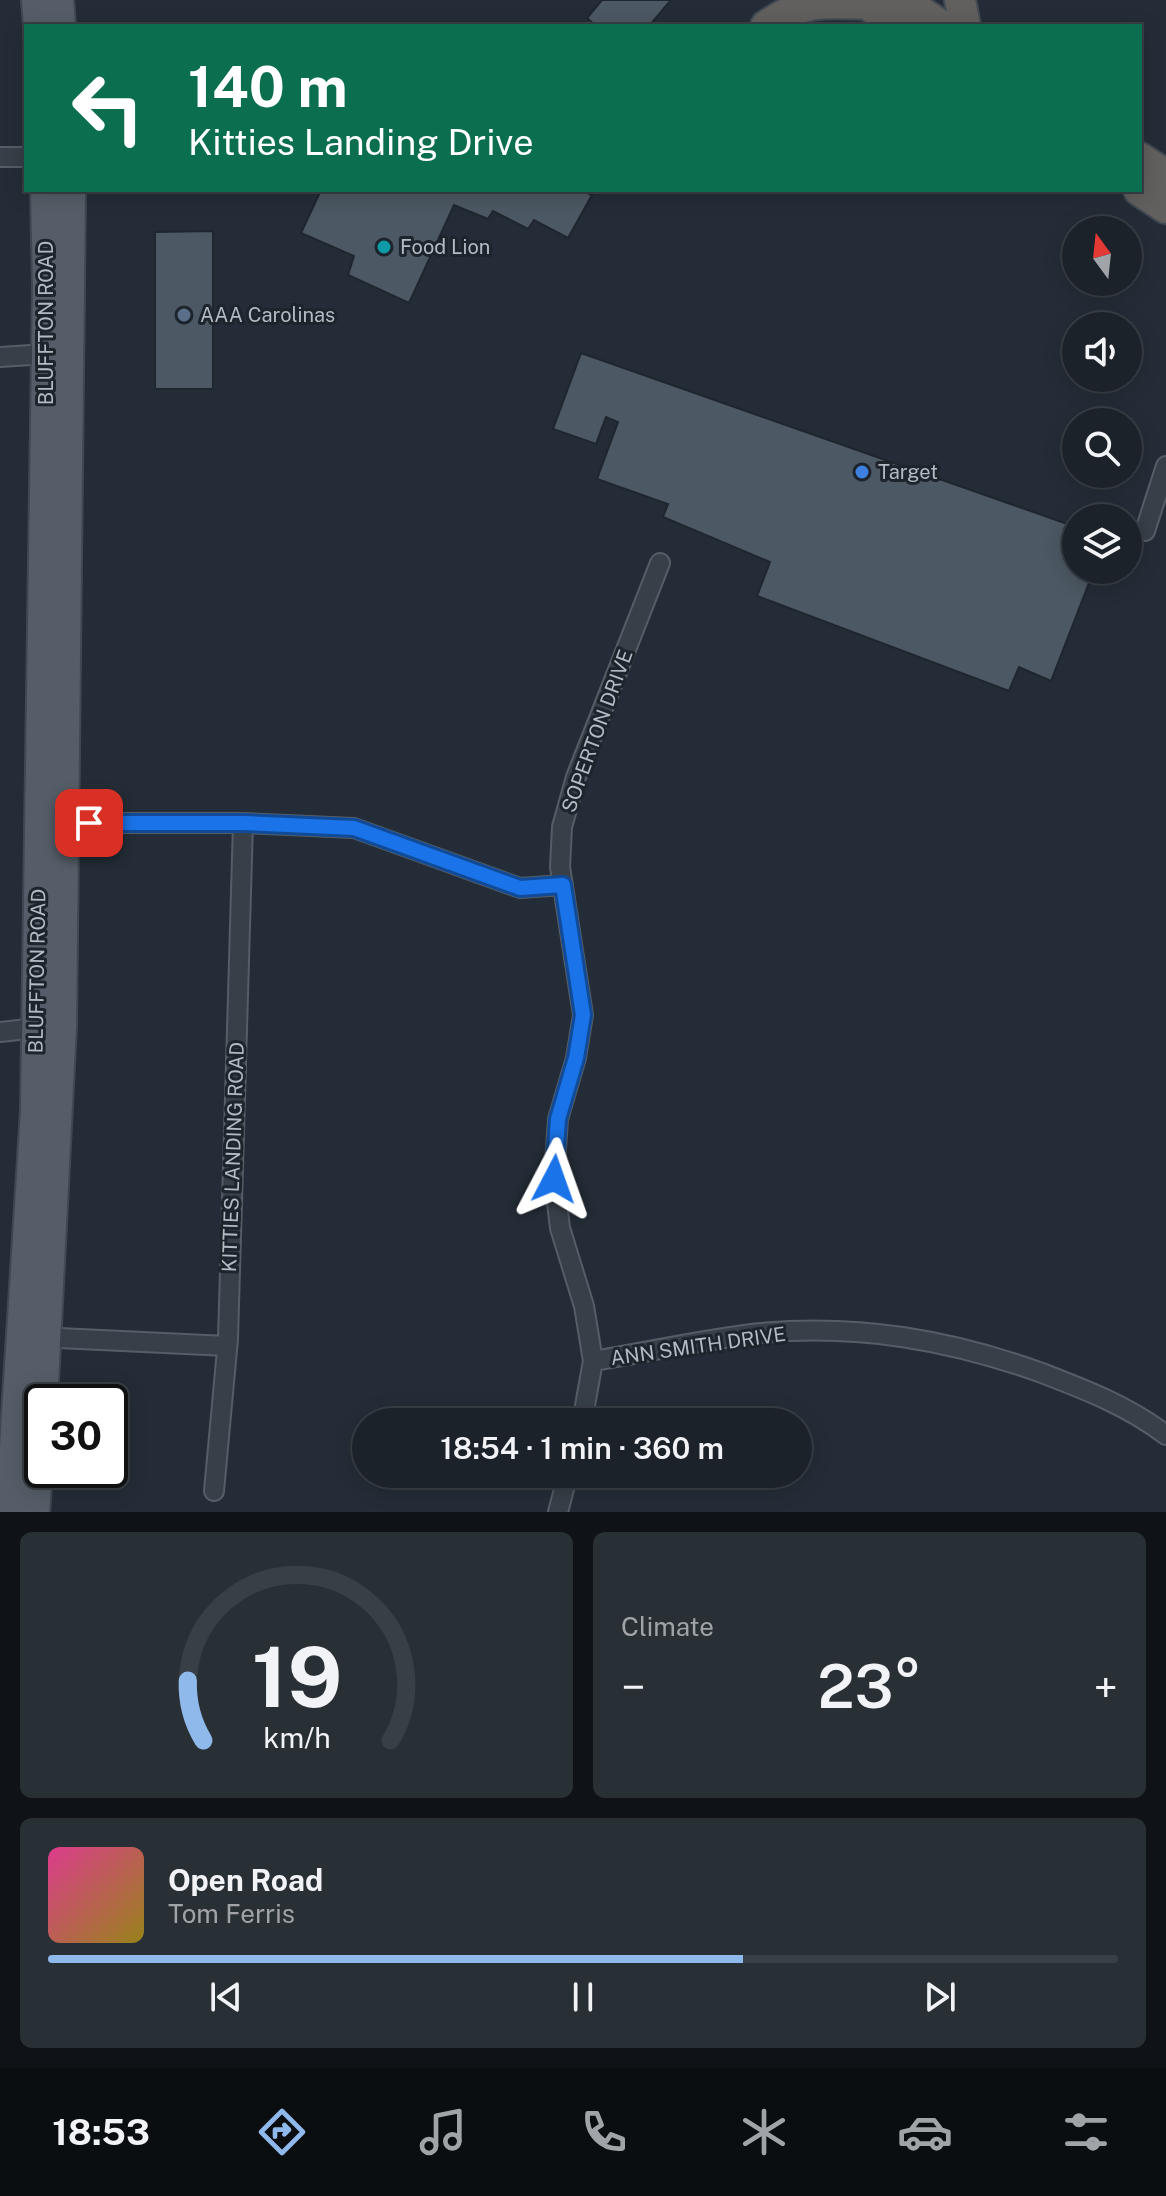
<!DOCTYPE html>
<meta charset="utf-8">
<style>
:root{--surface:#1b2229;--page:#282f35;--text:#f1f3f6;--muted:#a0a4a8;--line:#393f46;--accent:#90b9eb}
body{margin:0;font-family:"Public Sans",sans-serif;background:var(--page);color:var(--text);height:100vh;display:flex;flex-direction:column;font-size:30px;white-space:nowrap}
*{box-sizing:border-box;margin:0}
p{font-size:26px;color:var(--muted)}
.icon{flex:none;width:44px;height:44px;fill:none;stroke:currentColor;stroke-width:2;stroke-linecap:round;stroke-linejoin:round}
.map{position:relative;height:1512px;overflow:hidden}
.drawer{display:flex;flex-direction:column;gap:20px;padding:20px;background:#0f1317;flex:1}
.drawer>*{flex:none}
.top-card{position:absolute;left:24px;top:24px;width:1118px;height:168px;border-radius:0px;box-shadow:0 4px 20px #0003,0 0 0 2px var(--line);background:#0b6e4f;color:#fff;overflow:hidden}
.needle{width:52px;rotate:345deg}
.controls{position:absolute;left:1062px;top:216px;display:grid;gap:16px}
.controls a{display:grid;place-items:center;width:80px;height:80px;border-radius:50%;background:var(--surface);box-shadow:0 4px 20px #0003,0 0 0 2px var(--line);font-size:40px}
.speed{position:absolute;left:24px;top:1384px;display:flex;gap:16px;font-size:40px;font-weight:700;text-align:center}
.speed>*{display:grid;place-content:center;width:104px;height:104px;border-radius:50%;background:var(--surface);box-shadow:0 4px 20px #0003,0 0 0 2px var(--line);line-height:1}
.speed .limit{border:4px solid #111;border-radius:12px;background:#fff;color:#111}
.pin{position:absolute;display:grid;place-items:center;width:68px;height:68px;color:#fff;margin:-34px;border-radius:16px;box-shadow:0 4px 12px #0006}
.me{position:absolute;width:88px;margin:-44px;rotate:4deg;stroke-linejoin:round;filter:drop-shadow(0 0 6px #0008)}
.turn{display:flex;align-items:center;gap:28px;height:168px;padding:0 32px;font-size:36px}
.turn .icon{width:104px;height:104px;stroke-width:2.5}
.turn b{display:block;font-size:56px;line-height:68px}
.big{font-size:60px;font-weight:600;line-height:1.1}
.drawer .tile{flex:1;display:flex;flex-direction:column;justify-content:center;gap:12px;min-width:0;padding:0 28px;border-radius:12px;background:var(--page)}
.drawer .dial{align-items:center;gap:0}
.dial svg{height:208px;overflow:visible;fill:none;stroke:var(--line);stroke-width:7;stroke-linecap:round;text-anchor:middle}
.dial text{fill:var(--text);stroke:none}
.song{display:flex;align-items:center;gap:24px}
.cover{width:96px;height:96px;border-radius:12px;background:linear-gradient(135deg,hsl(330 70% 55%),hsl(50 70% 35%))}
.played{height:8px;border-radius:4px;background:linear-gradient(90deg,var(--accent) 65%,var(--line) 65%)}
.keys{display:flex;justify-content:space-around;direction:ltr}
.heat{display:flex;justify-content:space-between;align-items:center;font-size:44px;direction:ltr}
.drawer .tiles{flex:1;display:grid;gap:20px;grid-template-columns:1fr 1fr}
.tile:last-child{grid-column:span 2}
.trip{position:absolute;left:352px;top:1408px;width:460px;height:80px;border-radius:40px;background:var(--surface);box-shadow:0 4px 20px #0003,0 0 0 2px var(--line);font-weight:600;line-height:80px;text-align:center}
.tabs{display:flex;height:128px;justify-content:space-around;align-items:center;background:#0b0e10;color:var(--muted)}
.tabs .icon{width:56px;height:56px}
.tabs .current{color:var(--accent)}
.tabs b{font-size:36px;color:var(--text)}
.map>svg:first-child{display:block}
.building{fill:#4c5863;stroke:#1f262f;stroke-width:2}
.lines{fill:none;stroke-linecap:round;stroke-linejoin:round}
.minor-casing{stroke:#555d66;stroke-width:22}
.primary-casing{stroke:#414851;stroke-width:32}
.trunk-casing{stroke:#424a53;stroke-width:34}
.minor{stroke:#373f48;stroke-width:18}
.primary{stroke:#555e68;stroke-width:28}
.trunk{stroke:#61605e;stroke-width:30}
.route-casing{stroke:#114b97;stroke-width:20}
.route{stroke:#1a73e8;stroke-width:14}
.culture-dot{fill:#0f9aa8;stroke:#1d242c;stroke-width:3}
.service-dot{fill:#5c6f8a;stroke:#1d242c;stroke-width:3}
.shop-dot{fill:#3f7fe0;stroke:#1d242c;stroke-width:3}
.labels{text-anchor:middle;stroke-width:6;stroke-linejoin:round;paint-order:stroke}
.poi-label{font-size:20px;fill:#b2bac4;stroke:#1d242c;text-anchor:start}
.street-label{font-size:20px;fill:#b2bac4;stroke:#1d242c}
</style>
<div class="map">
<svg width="1166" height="1512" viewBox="0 0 1166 1512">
<rect width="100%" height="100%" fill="#242d37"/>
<path class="building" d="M602,0h69l-22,26h-53l-9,-8z
M321,190h260l11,5 -24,43 -34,-18 -6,9 -35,-18 -5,8 -34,-14 -45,98 -61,-28 6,-19 -53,-23z
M213,231v158h-58v-157z
M581,353l495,174v43h18l-43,111 -32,-14 -10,24 -252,-95 13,-34 -107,-45 5,-13 -71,-25 21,-57 -12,-5 -10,27 -43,-15z"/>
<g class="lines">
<defs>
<path id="minor" d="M0,157h26
M0,357l46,-3
M1145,531l21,-65
M64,823h179l111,5 166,60 43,-3
M0,1032l45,-5
M38,1337l189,9
M593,1361c56,-9 112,-22 168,-28 98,-9 189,7 281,40 44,17 86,33 124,62
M582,1422l11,-61 -9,-55 -24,-78 -6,-49 4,-60 18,-61 7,-43 -23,-148 2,-40 14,-50 84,-214
M214,1491l14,-152 15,-516
M558,1512l10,-38"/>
<path id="primary" d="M36,0l2,26
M59,0l2,26
M43,1402l19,-377 9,-835
M10,1512l25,-401 12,-825 -2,-96
M35,1512l7,-91"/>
<path id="trunk" d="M861,0l38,26
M903,0l39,26
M960,0l5,26
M766,26c37,-26 56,-24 101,-22
M1140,158l26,17
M1139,190l27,18"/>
</defs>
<use href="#minor" class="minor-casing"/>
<use href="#primary" class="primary-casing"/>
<use href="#trunk" class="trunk-casing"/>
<use href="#minor" class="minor"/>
<use href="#primary" class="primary"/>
<use href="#trunk" class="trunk"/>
</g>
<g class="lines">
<defs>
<path id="route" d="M89,823h154l111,5 166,60 43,-3 20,130 -7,43 -18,61 -4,60"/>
</defs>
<use href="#route" class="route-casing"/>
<use href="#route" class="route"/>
</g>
<circle class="culture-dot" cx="384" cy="247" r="8"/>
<circle class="service-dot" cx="184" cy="315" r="8"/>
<circle class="shop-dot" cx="862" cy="472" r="8"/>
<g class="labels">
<g class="poi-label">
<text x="400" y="254">Food Lion</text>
<text x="200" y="322">AAA Carolinas</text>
<text x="878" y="479">Target</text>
</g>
<g class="street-label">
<text transform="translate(46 323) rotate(-90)" y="7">BLUFFTON ROAD</text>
<text transform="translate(597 731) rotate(-70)" y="7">SOPERTON DRIVE</text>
<text transform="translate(37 971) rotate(-89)" y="7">BLUFFTON ROAD</text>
<text transform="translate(233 1157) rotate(-88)" y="7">KITTIES LANDING ROAD</text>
<text transform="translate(698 1346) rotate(-8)" y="7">ANN SMITH DRIVE</text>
</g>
</g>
</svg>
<div class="controls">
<a><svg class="needle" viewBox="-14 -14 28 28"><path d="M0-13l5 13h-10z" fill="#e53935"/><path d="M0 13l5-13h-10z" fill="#a0a4a8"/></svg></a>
<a><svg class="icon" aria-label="sound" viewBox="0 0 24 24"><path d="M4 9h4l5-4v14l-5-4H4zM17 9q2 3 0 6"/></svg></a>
<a><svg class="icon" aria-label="search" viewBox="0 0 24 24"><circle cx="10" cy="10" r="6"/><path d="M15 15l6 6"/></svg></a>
<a><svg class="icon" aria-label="layers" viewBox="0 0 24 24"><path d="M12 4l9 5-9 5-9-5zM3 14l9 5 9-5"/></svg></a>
</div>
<div class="speed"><div class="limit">30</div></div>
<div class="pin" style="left:89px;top:823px;background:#d93025"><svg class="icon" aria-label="arrive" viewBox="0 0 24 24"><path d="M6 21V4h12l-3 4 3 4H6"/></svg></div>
<svg class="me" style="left:554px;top:1179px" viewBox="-20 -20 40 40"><path d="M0-17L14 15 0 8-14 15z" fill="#1a73e8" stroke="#fff" stroke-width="4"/></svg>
<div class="trip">18:54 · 1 min · 360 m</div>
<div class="top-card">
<div class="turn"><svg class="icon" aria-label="left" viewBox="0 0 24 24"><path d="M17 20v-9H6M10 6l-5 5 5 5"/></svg><div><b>140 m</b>Kitties Landing Drive</div></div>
</div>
</div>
<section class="drawer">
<div class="tiles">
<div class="tile dial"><svg viewBox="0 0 100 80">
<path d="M14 69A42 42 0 1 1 86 69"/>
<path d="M14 69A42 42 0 0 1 8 46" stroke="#90b9eb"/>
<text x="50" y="56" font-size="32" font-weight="700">19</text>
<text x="50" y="72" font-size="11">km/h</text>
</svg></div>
<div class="tile"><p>Climate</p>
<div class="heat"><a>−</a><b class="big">23°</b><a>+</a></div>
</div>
<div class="tile">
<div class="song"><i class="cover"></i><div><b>Open Road</b><p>Tom Ferris</p></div></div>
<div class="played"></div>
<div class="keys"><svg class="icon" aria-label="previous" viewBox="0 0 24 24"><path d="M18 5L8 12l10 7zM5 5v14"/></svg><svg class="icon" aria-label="pause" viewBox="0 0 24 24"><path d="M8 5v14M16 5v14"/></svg><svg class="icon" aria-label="next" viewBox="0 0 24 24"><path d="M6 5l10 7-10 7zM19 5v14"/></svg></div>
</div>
</div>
</section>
<nav class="tabs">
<b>18:53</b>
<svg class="icon current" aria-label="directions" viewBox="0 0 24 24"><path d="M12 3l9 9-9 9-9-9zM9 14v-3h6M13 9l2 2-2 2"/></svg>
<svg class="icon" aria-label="music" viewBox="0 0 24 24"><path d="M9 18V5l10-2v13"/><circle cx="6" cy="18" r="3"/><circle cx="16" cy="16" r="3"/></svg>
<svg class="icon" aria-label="phone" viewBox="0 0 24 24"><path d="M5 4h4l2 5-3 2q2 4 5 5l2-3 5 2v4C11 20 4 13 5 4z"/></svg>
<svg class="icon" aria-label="climate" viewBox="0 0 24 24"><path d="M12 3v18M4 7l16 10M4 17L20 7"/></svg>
<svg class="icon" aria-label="car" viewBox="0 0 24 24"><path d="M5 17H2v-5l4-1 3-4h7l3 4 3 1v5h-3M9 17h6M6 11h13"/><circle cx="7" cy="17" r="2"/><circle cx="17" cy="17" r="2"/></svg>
<svg class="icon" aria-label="filters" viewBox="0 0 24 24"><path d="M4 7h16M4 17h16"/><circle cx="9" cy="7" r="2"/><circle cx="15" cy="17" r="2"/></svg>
</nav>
